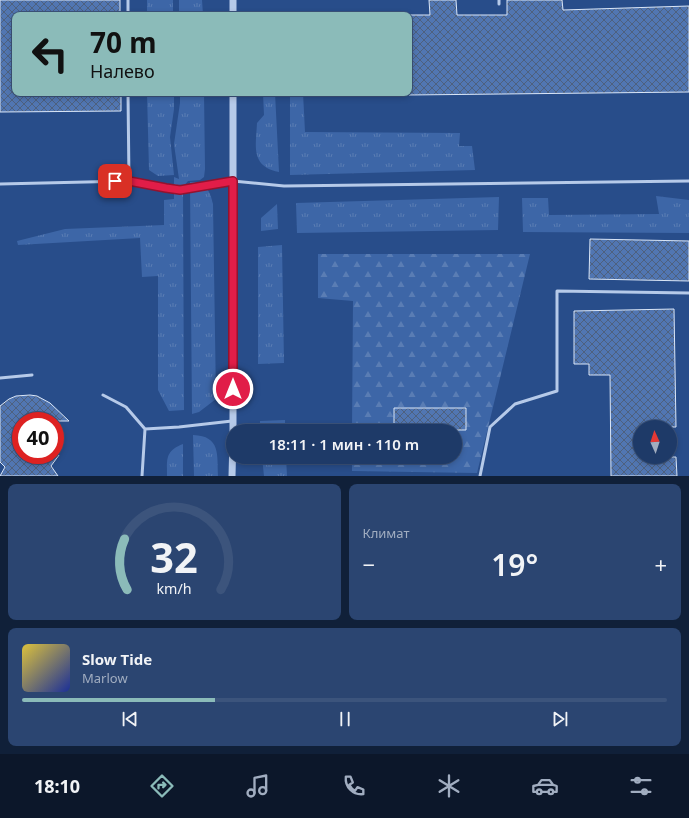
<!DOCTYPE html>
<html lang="ru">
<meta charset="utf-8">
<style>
:root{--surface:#1e3a68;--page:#2b4571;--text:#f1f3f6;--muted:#a1adc0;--line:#3c547c;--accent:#8bbbb9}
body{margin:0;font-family:"Noto Sans",sans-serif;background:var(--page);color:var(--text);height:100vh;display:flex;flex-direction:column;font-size:15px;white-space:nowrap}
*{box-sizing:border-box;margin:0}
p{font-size:13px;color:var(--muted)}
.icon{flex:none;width:22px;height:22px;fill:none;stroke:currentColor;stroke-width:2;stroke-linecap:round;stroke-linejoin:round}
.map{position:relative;height:476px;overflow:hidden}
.drawer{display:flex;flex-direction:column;gap:8px;padding:8px;background:#102039;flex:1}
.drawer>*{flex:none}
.hud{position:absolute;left:12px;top:12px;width:400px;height:84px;border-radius:8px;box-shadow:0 2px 6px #0003,0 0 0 1px var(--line);background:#8bbbb9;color:#111;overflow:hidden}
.needle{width:26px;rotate:357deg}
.fabs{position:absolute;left:633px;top:420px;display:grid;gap:8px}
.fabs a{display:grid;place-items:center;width:44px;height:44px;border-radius:50%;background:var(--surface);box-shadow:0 2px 6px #0003,0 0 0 1px var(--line);font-size:20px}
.speed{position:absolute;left:12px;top:412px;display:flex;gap:8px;font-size:20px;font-weight:700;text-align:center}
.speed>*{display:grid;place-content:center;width:52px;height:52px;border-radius:50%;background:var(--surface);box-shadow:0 2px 6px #0003,0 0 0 1px var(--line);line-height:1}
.speed .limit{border:6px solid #d22;background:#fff;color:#111}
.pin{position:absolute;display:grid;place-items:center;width:34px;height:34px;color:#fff;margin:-17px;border-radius:8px;box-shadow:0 2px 6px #0006}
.me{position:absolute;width:44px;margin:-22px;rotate:0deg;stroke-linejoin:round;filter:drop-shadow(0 0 3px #0008)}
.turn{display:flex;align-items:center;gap:14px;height:84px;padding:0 12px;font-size:18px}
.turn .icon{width:52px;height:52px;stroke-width:2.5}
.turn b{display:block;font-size:28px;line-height:34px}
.big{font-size:30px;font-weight:600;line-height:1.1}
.drawer .widget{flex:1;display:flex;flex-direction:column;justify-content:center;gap:6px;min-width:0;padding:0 14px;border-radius:8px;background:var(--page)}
.drawer .dial{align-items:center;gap:0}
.dial svg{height:104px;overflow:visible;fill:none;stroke:var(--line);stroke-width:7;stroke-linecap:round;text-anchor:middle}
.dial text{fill:var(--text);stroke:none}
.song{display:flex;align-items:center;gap:12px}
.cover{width:48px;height:48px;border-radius:6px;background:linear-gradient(135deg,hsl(50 70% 55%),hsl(230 70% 35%))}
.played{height:4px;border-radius:2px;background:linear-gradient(90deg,var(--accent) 30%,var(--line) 30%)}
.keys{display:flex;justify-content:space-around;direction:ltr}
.heat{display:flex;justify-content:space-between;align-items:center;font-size:22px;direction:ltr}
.drawer .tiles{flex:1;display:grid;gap:8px;grid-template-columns:1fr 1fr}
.widget:last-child{grid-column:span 2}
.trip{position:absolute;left:226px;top:424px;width:236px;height:40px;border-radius:20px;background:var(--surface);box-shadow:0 2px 6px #0003,0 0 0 1px var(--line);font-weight:600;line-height:40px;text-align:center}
.tab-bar{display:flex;height:64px;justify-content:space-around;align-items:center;background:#0c172a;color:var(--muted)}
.tab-bar .icon{width:28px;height:28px}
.tab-bar .selected{color:var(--accent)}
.tab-bar b{font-size:18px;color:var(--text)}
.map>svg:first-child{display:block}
.grass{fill:url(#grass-tufts)}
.forest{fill:url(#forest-firs)}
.building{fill:url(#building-cross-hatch);stroke:#dae6f7}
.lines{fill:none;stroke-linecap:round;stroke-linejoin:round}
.service{stroke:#b6cae9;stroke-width:3}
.tertiary{stroke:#b6cae9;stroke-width:7}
.route-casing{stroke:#92132f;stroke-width:10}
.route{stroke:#e11d48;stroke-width:7}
</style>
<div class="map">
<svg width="689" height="476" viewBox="0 0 689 476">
<defs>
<pattern id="grass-tufts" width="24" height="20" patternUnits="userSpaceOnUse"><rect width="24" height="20" fill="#3d66a7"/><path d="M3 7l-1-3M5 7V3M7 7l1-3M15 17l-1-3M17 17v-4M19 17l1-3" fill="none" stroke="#5a7db4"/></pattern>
<pattern id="forest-firs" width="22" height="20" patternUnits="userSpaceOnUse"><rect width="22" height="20" fill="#3d66a7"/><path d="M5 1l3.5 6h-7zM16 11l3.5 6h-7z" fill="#5a7db4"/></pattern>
<pattern id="building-cross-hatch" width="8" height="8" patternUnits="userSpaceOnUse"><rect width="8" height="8" fill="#5176b2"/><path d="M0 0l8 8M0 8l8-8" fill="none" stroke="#4e617f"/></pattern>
</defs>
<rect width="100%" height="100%" fill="#284d8a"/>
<path class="grass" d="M147,0h26v15h-26z
M179,0h23l1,15h-24z
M147,93h27v16l-4,28 4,38 -16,1 -9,-6z
M180,93h24l1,76 -1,8 -4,3 -12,1 -5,6 1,223 -15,1 -11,-21v-114l-16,1 -2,-39 -122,7 -1,-4 48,-12 99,-4v-25l10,-1v-22l5,2 -5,-35 6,-41z
M263,93h12l4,79c-29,-6 -23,-26 -22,-49l7,-8z
M290,93h13l2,39 155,1 -1,13h13l3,24 -185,5z
M190,182c15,-1 20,8 23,22l3,195 -17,13 -7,2z
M656,196l33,4v33l-166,-1 -1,-34h26l1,17 110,-1z
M499,197l-1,33 -201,3 -1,-30z
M277,204l1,25 -17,2v-13z
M282,245l2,118 -26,1v-117z
M285,420v11h-25v-10z
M193,435c28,1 24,20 25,41h-24z
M183,444v32h-16c0,-17 -2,-25 16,-32z
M262,457h24l1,19h-23z"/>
<path class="forest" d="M318,254h212l-53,219 -125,-2v-14h103v-26h-103l1,-130 -35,-3z"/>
<path class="building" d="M0,0h120v15h-105v78h106v18l-121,1z
M429,0h27l1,15h50v-15h55l1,10 126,-4v86l-280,3v-80h21z
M590,239l99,2v40l-100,-2z
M674,309l2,118h-36v30h36l1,19h-66l-1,-101h-21v-11h-15v-53z
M30,395l7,1 13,7 19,18h-48v34h38l-8,11 7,10h-58l5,-9 -5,-5v-56l9,-7 7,-3z
M394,408h72v22h-72z"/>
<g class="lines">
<path class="service" d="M128,0v15
M499,0v4
M240,15l65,-2h37v2
M128,93l1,88
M0,184l129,-3 37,7 14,2 53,-9 51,5 405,-5
M0,378l32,-3
M103,395l23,12 19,22 -3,47
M145,429l34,-2 53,-6
M480,476l10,-49 25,-23 42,-13v-100l132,2"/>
<path class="tertiary" d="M233,0v15
M233,93v338
M232,476l1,-38"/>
</g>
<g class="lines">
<defs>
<path id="route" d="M115,181h14l37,7 14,2 53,-9v208"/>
</defs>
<use href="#route" class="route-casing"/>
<use href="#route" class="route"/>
</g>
</svg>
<div class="fabs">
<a><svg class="needle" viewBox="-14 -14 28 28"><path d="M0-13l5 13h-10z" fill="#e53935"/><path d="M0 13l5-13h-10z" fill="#a1adc0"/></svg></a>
</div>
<div class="speed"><div class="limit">40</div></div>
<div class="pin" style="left:115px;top:181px;background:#d93025"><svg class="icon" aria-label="arrive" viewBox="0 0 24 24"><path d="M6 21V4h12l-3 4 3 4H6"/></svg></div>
<svg class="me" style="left:233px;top:389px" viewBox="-20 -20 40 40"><circle r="17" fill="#e11d48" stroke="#fff" stroke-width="3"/><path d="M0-11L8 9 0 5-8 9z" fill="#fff"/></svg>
<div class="trip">18:11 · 1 мин · 110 m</div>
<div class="hud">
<div class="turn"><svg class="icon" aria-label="left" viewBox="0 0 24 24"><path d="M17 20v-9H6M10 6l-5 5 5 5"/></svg><div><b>70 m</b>Налево</div></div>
</div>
</div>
<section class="drawer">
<div class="tiles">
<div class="widget dial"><svg viewBox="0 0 100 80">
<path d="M14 69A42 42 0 1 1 86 69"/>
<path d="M14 69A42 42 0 0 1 12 30" stroke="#8bbbb9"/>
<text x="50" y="56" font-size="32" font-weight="700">32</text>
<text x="50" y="72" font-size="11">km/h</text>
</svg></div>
<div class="widget"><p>Климат</p>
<div class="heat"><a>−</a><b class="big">19°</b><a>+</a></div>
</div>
<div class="widget">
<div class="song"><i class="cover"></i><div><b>Slow Tide</b><p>Marlow</p></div></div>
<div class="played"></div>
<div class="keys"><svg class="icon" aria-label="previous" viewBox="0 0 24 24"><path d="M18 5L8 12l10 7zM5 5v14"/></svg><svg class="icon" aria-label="pause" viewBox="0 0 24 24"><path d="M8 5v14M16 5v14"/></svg><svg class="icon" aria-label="next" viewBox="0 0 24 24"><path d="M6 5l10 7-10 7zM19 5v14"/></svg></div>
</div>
</div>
</section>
<nav class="tab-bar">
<b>18:10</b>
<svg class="icon selected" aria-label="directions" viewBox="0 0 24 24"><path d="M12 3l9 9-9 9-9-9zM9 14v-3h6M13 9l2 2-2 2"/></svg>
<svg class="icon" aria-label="music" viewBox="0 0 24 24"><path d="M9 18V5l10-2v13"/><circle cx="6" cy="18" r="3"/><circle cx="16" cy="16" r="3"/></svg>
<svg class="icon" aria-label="phone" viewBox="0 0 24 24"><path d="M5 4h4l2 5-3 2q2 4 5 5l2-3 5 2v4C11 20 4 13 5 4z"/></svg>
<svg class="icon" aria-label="climate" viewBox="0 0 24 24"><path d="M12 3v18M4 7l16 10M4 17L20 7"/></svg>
<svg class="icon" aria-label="car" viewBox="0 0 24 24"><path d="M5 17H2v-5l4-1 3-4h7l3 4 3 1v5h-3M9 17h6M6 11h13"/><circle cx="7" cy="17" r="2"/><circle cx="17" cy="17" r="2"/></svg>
<svg class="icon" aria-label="filters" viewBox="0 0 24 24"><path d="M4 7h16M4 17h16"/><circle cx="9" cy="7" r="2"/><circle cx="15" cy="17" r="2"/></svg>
</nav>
